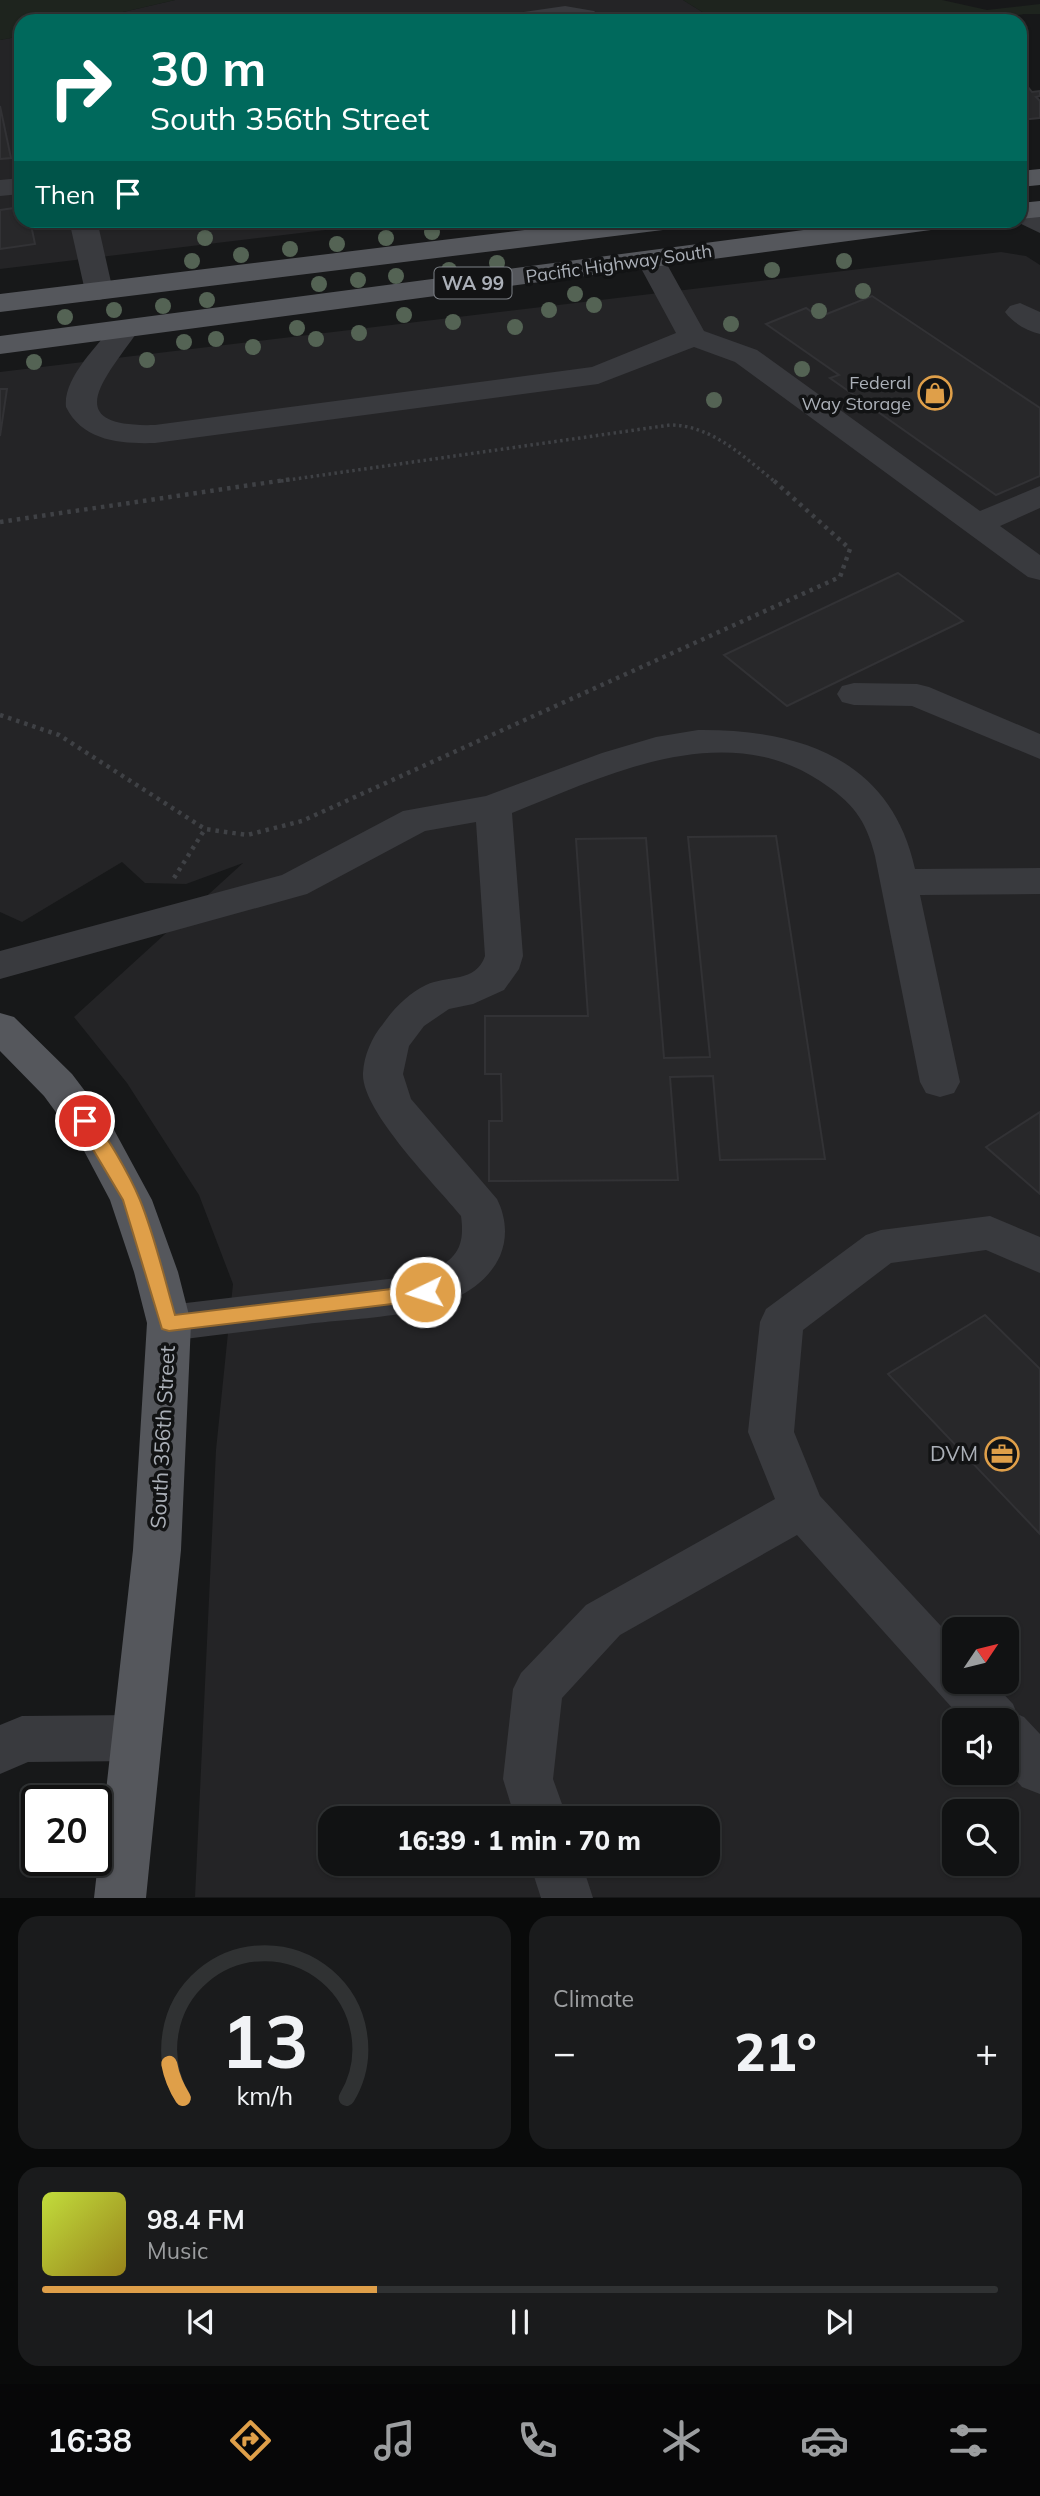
<!DOCTYPE html>
<meta charset="utf-8">
<style>
:root{--surface:#111213;--page:#1a1b1c;--text:#f1f3f6;--muted:#9c9ea0;--line:#303233;--accent:#df9f49}
body{margin:0;font-family:Mulish,sans-serif;background:var(--page);color:var(--text);height:100vh;display:flex;flex-direction:column;font-size:26px;white-space:nowrap}
*{box-sizing:border-box;margin:0}
p{font-size:23px;color:var(--muted)}
.icon{flex:none;width:38px;height:38px;fill:none;stroke:currentColor;stroke-width:2;stroke-linecap:round;stroke-linejoin:round}
.map{position:relative;height:1898px;overflow:hidden}
.panel{display:flex;flex-direction:column;gap:18px;padding:18px;background:#090a0a;flex:1}
.panel>*{flex:none}
.guide{position:absolute;left:14px;top:14px;width:1013px;height:214px;border-radius:21px;box-shadow:0 2px 5px #0004,0 0 0 2px var(--line);background:#00695c;color:#fff;overflow:hidden}
.needle{width:46px;rotate:55deg}
.controls{position:absolute;left:942px;top:1617px;display:grid;gap:14px}
.controls a{display:grid;place-items:center;width:77px;height:77px;border-radius:14px;background:var(--surface);box-shadow:0 2px 5px #0004,0 0 0 2px var(--line);font-size:35px}
.speed{position:absolute;left:21px;top:1785px;display:flex;gap:14px;font-size:35px;font-weight:700;text-align:center}
.speed>*{display:grid;place-content:center;width:91px;height:91px;border-radius:50%;background:var(--surface);box-shadow:0 2px 5px #0004,0 0 0 2px var(--line);line-height:1}
.speed .limit{border:4px solid #111;border-radius:10px;background:#fff;color:#111}
.pin{position:absolute;display:grid;place-items:center;width:60px;height:60px;color:#fff;margin:-30px;border:4px solid #fff;border-radius:50%;box-shadow:0 2px 7px #0007}
.me{position:absolute;width:77px;margin:-38px;rotate:266deg;stroke-linejoin:round;filter:drop-shadow(0 0 5px #0008)}
.turn{display:flex;align-items:center;gap:24px;height:147px;padding:0 21px;font-size:32px}
.turn .icon{width:91px;height:91px;stroke-width:2.5}
.turn b{display:block;font-size:49px;line-height:60px}
.then{display:flex;align-items:center;height:66px;padding:0 21px;background:#0003;gap:14px;font-size:26px}
.big{font-size:52px;font-weight:800;line-height:1.1}
.panel .widget{flex:1;display:flex;flex-direction:column;justify-content:center;gap:10px;min-width:0;padding:0 24px;border-radius:21px;background:var(--page)}
.panel .dial{align-items:center;gap:0}
.dial svg{height:182px;overflow:visible;fill:none;stroke:var(--line);stroke-width:7;stroke-linecap:round;text-anchor:middle}
.dial text{fill:var(--text);stroke:none}
.song{display:flex;align-items:center;gap:21px}
.cover{width:84px;height:84px;border-radius:10px;background:linear-gradient(135deg,hsl(70 70% 55%),hsl(50 70% 35%))}
.played{height:7px;border-radius:4px;background:linear-gradient(90deg,var(--accent) 35%,var(--line) 35%)}
.keys{display:flex;justify-content:space-around;direction:ltr}
.heat{display:flex;justify-content:space-between;align-items:center;font-size:38px;direction:ltr}
.panel .tiles{flex:1;display:grid;gap:18px;grid-template-columns:1fr 1fr}
.widget:last-child{grid-column:span 2}
.trip{position:absolute;left:318px;top:1806px;width:402px;height:70px;border-radius:21px;background:var(--surface);box-shadow:0 2px 5px #0004,0 0 0 2px var(--line);font-weight:800;line-height:70px;text-align:center}
.tab-bar{display:flex;height:112px;justify-content:space-around;align-items:center;background:#070708;color:var(--muted)}
.tab-bar .icon{width:49px;height:49px}
.tab-bar .current{color:var(--accent)}
.tab-bar b{font-size:32px;color:var(--text)}
.map>svg:first-child{display:block}
.built{fill:#242426;fill-rule:evenodd}
.green{fill:#1e241e}
.building{fill:#28282a;stroke:#323235;stroke-width:2}
.lines{fill:none;stroke-linecap:round;stroke-linejoin:round}
.path-far1{stroke:#3f4145;stroke-width:3.5;stroke-dasharray:2.5 3.5;stroke-linecap:butt}
.path{stroke:#3f4145;stroke-width:4.5;stroke-dasharray:3.5 5;stroke-linecap:butt}
.minor{fill:#393a3e;fill-rule:evenodd}
.major{fill:#55575c;fill-rule:evenodd}
.tree{fill:#546354}
.route{fill:#df9f49;stroke:#91672f;stroke-width:2}
.labels{text-anchor:middle;stroke-width:7;stroke-linejoin:round;paint-order:stroke}
.far-street-label{font-size:18px;fill:#abb0b8;stroke:#121314}
.far-poi-label{font-size:18px;fill:#abb0b8;stroke:#121314;text-anchor:end}
.shield{fill:#121314;stroke:#7d8187;stroke-width:2}
.shield-label{font-size:19px;font-weight:bold;fill:#abb0b8}
.street-label{font-size:21px;fill:#abb0b8;stroke:#121314}
.poi-label{font-size:21px;fill:#abb0b8;stroke:#121314;text-anchor:end}
</style>
<div class="map">
<svg width="1040" height="1898" viewBox="0 0 1040 1898">
<rect width="100%" height="100%" fill="#171819"/>
<path class="built" d="M175,0h508l34,21h-633z
M21,36v184l380,1 -401,48v-229z
M1001,252l25,4 14,9v1632h-845l21,-447 17,-166 -34,-89 -72,-112 -53,-66 169,-154 -57,21 -41,-1 -23,-21 -100,60 -22,-10v-540zM954,1629h52v53h-52zM954,1720h52v53h-52zM954,1811h52v53h-52zM331,1818h378v46h-378z"/>
<path class="green" d="M0,0h175l-91,21h-63v15l-21,4z
M683,0h259l45,10 53,-6v10h-16l-35,7h-272z"/>
<path class="building" d="M1020,77l12,15 8,-1v5l-4,1 4,4v17l-20,2z
M0,106l11,52 -11,1z
M21,207v13h9l5,24 -35,5v-39z
M872,296l168,112v68l-44,19 -166,-117 9,-3 -73,-51 40,-16 13,9z
M0,389h7l-7,47z
M898,573l65,48 -176,85 -63,-51z
M776,836l49,323 -105,1 -7,-84 -43,1 8,103 -189,1v-60h13l-1,-47h-16v-58h103l-12,-177 70,-1 18,220 46,-1 -22,-220z
M1040,1112v82l-54,-47z
M985,1315l55,54v165l-152,-160z"/>
<g class="lines">
<path class="path-far1" d="M281,481l389,-56c41,0 73,31 104,56"/>
<path class="path" d="M0,522l292,-43
M0,715l59,20 146,94 42,6 55,-14 538,-244 10,-28 -78,-70
M174,878l31,-49"/>
<path class="minor" d="M565,6l29,5 12,10h-108l3,-5 9,-2z
M21,178v16l-21,2v-16z
M1020,205l20,8v20l-27,-13h7z
M69,220h28l16,71 -4,6 -10,3 -10,-3 -4,-6z
M650,251l10,2 4,6 40,72 53,19 223,161 60,-25v22l-40,18 40,29v25l-12,-3 -293,-215 -41,-15 -96,37 -443,59c-35,1 -72,-2 -89,-36 -3,-29 31,-60 47,-82l10,-3 10,3 5,6c-32,46 -81,97 17,94l437,-58 84,-34 -40,-74 4,-6z
M1020,303l20,9v22c-13,-3 -27,-11 -35,-22l5,-6z
M854,683l63,1 12,3 111,47v25l-128,-53 -58,-1 -12,-3 -5,-8 5,-8z
M698,730c102,-1 193,29 217,139l125,-1v26l-120,1 40,187 -6,11 -14,4 -14,-4 -6,-11 -45,-226c-9,-37 -23,-54 -55,-75 -97,-64 -213,-6 -308,32l11,143 -4,13 -15,21 -31,14 -24,5 -25,17 -15,20 -6,28 8,25 86,100c9,18 11,38 3,57 -30,64 -132,60 -193,68 -46,6 -92,11 -138,17l-16,-5 -6,-13 6,-13 16,-5 253,-30c31,-13 44,-24 39,-59 -25,-31 -100,-105 -98,-143 1,-18 9,-36 20,-49 11,-16 25,-30 43,-39 21,-10 50,-2 59,-29l-9,-134 -51,9 -118,63 -307,85v-28l282,-76 121,-64 83,-15 116,-43 54,-16z
M990,1216l50,21v36l-54,-23 -95,13 -88,67 -9,102 26,64 134,144v42h38l21,22 4,10 7,3 16,17v60l-18,-7 -16,-18v-49h-43l-166,-185 -177,100 -58,63 -9,81 14,39h-52l-12,-39 10,-90 8,-16 65,-68 189,-106 -27,-67 12,-110 6,-13 100,-74 15,-5z
M137,1715l18,7 7,16 -7,16 -18,7 -109,1 -28,12v-49l22,-9z
M530,1864h52l11,34h-52z"/>
<path class="major" d="M1040,169v16l-20,2v-16z
M1040,201v16l-20,2v-16z
M607,220h86l-4,6 -10,2 -679,84v-18z
M879,220h81l-4,6 -10,2 -946,126v-18z
M0,1013l14,4 58,57 41,54 39,72 26,72 13,51 -10,227 -35,348h-52l39,-348 14,-227 -13,-51 -24,-72 -27,-51 -39,-53 -44,-45z"/>
</g>
<g class="tree">
<circle cx="432" cy="232" r="8"/>
<circle cx="205" cy="238" r="8"/>
<circle cx="386" cy="238" r="8"/>
<circle cx="337" cy="244" r="8"/>
<circle cx="290" cy="249" r="8"/>
<circle cx="241" cy="255" r="8"/>
<circle cx="192" cy="261" r="8"/>
<circle cx="844" cy="261" r="8"/>
<circle cx="497" cy="263" r="8"/>
<circle cx="449" cy="270" r="8"/>
<circle cx="772" cy="270" r="8"/>
<circle cx="396" cy="276" r="8"/>
<circle cx="358" cy="280" r="8"/>
<circle cx="319" cy="284" r="8"/>
<circle cx="863" cy="291" r="8"/>
<circle cx="575" cy="294" r="8"/>
<circle cx="207" cy="300" r="8"/>
<circle cx="594" cy="305" r="8"/>
<circle cx="163" cy="306" r="8"/>
<circle cx="114" cy="310" r="8"/>
<circle cx="549" cy="310" r="8"/>
<circle cx="819" cy="311" r="8"/>
<circle cx="404" cy="315" r="8"/>
<circle cx="65" cy="317" r="8"/>
<circle cx="453" cy="322" r="8"/>
<circle cx="731" cy="324" r="8"/>
<circle cx="515" cy="327" r="8"/>
<circle cx="297" cy="328" r="8"/>
<circle cx="359" cy="333" r="8"/>
<circle cx="216" cy="339" r="8"/>
<circle cx="316" cy="339" r="8"/>
<circle cx="184" cy="342" r="8"/>
<circle cx="253" cy="347" r="8"/>
<circle cx="147" cy="360" r="8"/>
<circle cx="34" cy="362" r="8"/>
<circle cx="802" cy="369" r="8"/>
<circle cx="714" cy="400" r="8"/>
</g>
<path class="route" d="M85,1115c16,5 48,68 55,85 15,37 24,77 35,115l250,-30 7,2 2,5 -2,5 -7,3 -256,31 -7,-2 -39,-129 -47,-79 3,-4z"/>
<defs>
<symbol id="shop-ring" viewBox="-11 -11 22 22"><circle r="9.5" fill="#121314" stroke="#df9f49" stroke-width="1.5"/><path d="M-5-2.5h2.3a2.7 3.5 0 0 1 5.4 0H5L5.5 6h-11ZM-1.5-2.5h3a1.5 2.3 0 0 0-3 0Z" fill="#df9f49"/></symbol>
<symbol id="office-ring" viewBox="-11 -11 22 22"><circle r="9.5" fill="#121314" stroke="#df9f49" stroke-width="1.5"/><path d="M-6-3h4V-5.5h4V-3h4V5H-6ZM-1-4.5V-3h2v-1.5ZM-6 0V1H6V0Z" fill="#df9f49"/></symbol>
</defs>
<g fill-rule="evenodd">
<use href="#shop-ring" x="916" y="374" width="38" height="38"/>
<use href="#office-ring" x="983" y="1435" width="38" height="38"/>
</g>
<g class="labels">
<g class="far-street-label">
<text transform="translate(619 264) rotate(-8)" y="6">Pacific Highway South</text>
</g>
<g class="far-poi-label">
<text x="911" y="389">Federal<tspan x="911" dy="21">Way Storage</tspan></text>
</g>
<rect class="shield" x="434.5" y="267.5" width="77" height="31" rx="5"/>
<g class="shield-label">
<text x="473" y="290">WA 99</text>
</g>
<g class="street-label">
<text transform="translate(163 1437) rotate(-87)" y="7">South 356th Street</text>
</g>
<g class="poi-label">
<text x="978" y="1461">DVM</text>
</g>
</g>
</svg>
<div class="controls">
<a><svg class="needle" viewBox="-14 -14 28 28"><path d="M0-13l5 13h-10z" fill="#e53935"/><path d="M0 13l5-13h-10z" fill="#9c9ea0"/></svg></a>
<a><svg class="icon" aria-label="sound" viewBox="0 0 24 24"><path d="M4 9h4l5-4v14l-5-4H4zM17 9q2 3 0 6"/></svg></a>
<a><svg class="icon" aria-label="search" viewBox="0 0 24 24"><circle cx="10" cy="10" r="6"/><path d="M15 15l6 6"/></svg></a>
</div>
<div class="speed"><div class="limit">20</div></div>
<div class="pin" style="left:85px;top:1121px;background:#d93025"><svg class="icon" aria-label="arrive" viewBox="0 0 24 24"><path d="M6 21V4h12l-3 4 3 4H6"/></svg></div>
<svg class="me" style="left:425px;top:1292px" viewBox="-20 -20 40 40"><circle r="17" fill="#df9f49" stroke="#fff" stroke-width="3"/><path d="M0-11L8 9 0 5-8 9z" fill="#fff"/></svg>
<div class="trip">16:39 · 1 min · 70 m</div>
<div class="guide">
<div class="turn"><svg class="icon" aria-label="right" viewBox="0 0 24 24"><path d="M7 20v-9h11M14 6l5 5-5 5"/></svg><div><b>30 m</b>South 356th Street</div></div>
<div class="then">Then<svg class="icon" aria-label="arrive" viewBox="0 0 24 24"><path d="M6 21V4h12l-3 4 3 4H6"/></svg></div>
</div>
</div>
<section class="panel">
<div class="tiles">
<div class="widget dial"><svg viewBox="0 0 100 80">
<path d="M14 69A42 42 0 1 1 86 69"/>
<path d="M14 69A42 42 0 0 1 8 54" stroke="#df9f49"/>
<text x="50" y="56" font-size="32" font-weight="700">13</text>
<text x="50" y="72" font-size="11">km/h</text>
</svg></div>
<div class="widget"><p>Climate</p>
<div class="heat"><a>−</a><b class="big">21°</b><a>+</a></div>
</div>
<div class="widget">
<div class="song"><i class="cover"></i><div><b>98.4 FM</b><p>Music</p></div></div>
<div class="played"></div>
<div class="keys"><svg class="icon" aria-label="previous" viewBox="0 0 24 24"><path d="M18 5L8 12l10 7zM5 5v14"/></svg><svg class="icon" aria-label="pause" viewBox="0 0 24 24"><path d="M8 5v14M16 5v14"/></svg><svg class="icon" aria-label="next" viewBox="0 0 24 24"><path d="M6 5l10 7-10 7zM19 5v14"/></svg></div>
</div>
</div>
</section>
<nav class="tab-bar">
<b>16:38</b>
<svg class="icon current" aria-label="directions" viewBox="0 0 24 24"><path d="M12 3l9 9-9 9-9-9zM9 14v-3h6M13 9l2 2-2 2"/></svg>
<svg class="icon" aria-label="music" viewBox="0 0 24 24"><path d="M9 18V5l10-2v13"/><circle cx="6" cy="18" r="3"/><circle cx="16" cy="16" r="3"/></svg>
<svg class="icon" aria-label="phone" viewBox="0 0 24 24"><path d="M5 4h4l2 5-3 2q2 4 5 5l2-3 5 2v4C11 20 4 13 5 4z"/></svg>
<svg class="icon" aria-label="climate" viewBox="0 0 24 24"><path d="M12 3v18M4 7l16 10M4 17L20 7"/></svg>
<svg class="icon" aria-label="car" viewBox="0 0 24 24"><path d="M5 17H2v-5l4-1 3-4h7l3 4 3 1v5h-3M9 17h6M6 11h13"/><circle cx="7" cy="17" r="2"/><circle cx="17" cy="17" r="2"/></svg>
<svg class="icon" aria-label="filters" viewBox="0 0 24 24"><path d="M4 7h16M4 17h16"/><circle cx="9" cy="7" r="2"/><circle cx="15" cy="17" r="2"/></svg>
</nav>
